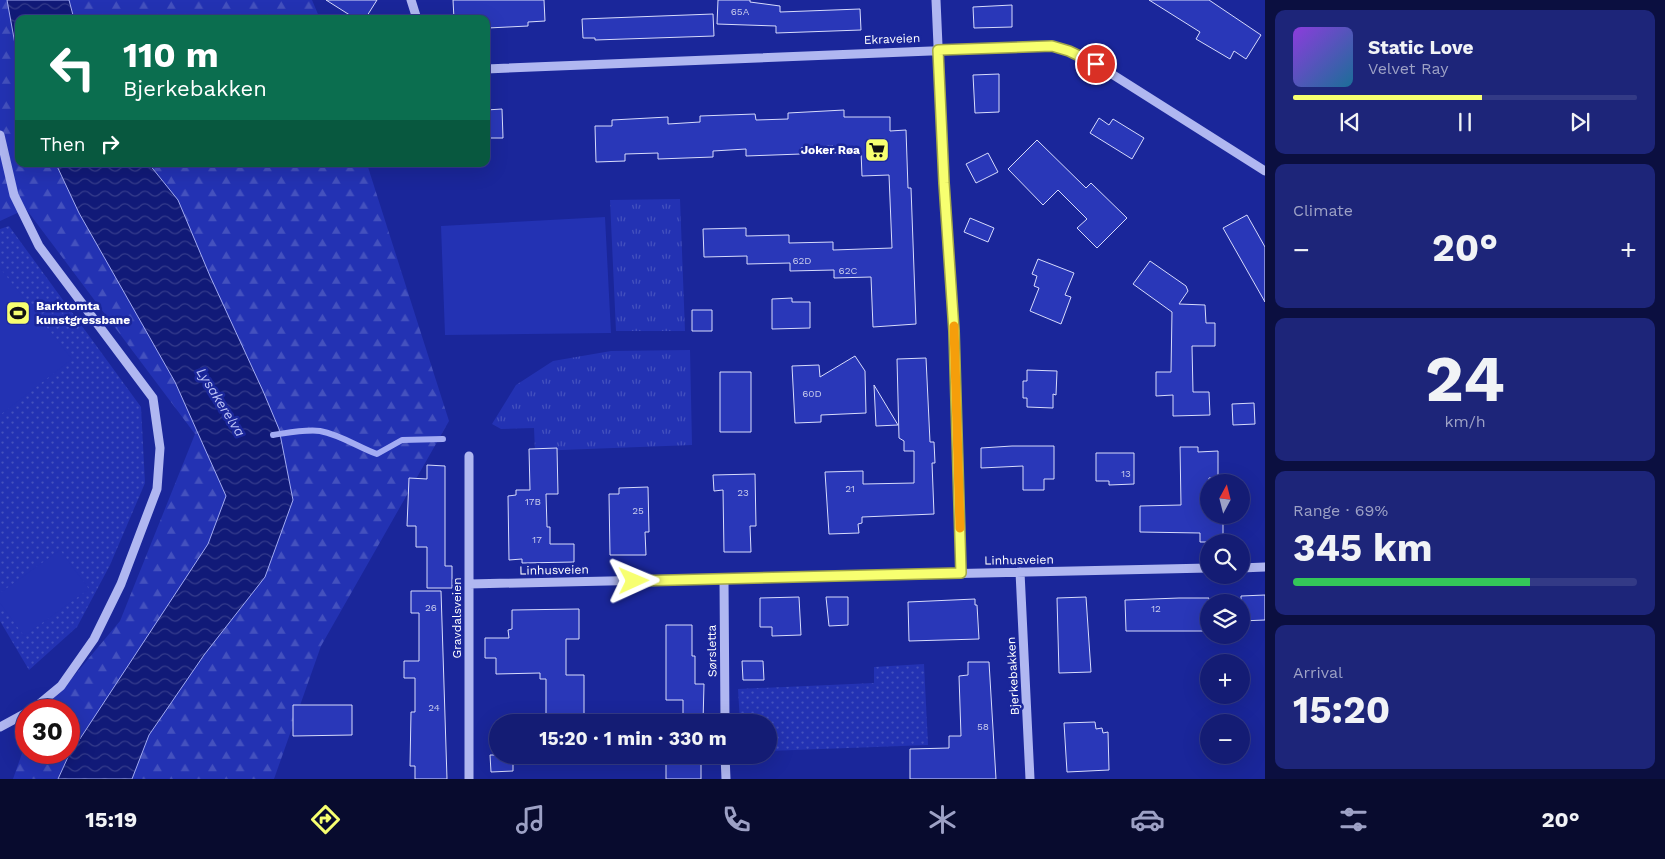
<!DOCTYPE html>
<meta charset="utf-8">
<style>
:root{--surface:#141c74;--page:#1d2579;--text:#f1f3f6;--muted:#9da1c5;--line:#333a86;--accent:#f7ff70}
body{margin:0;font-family:"Work Sans",sans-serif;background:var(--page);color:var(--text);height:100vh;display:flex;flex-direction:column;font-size:19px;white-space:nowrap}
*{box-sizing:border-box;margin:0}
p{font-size:16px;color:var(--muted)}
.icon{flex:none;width:28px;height:28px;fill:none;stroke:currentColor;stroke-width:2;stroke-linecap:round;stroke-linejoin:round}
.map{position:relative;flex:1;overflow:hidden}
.panel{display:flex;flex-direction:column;gap:10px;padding:10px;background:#0b0f40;width:400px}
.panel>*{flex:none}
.hud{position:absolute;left:15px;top:15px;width:475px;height:152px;border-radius:10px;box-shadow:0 5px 20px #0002,0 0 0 1px var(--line);background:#0b6e4f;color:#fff;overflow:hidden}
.needle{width:32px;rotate:7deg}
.controls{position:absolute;left:1200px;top:474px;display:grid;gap:10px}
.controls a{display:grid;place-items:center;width:50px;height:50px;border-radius:50%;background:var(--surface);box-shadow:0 5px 20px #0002,0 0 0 1px var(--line);font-size:25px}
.speed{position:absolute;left:15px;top:699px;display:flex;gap:10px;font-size:25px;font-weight:700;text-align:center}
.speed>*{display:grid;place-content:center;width:65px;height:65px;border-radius:50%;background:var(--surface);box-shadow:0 5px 20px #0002,0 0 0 1px var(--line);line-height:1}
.speed .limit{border:8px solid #d22;background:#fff;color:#111}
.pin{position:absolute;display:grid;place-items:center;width:42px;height:42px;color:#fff;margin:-21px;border:2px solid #fff;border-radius:50%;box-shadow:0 1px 5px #0007}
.me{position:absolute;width:55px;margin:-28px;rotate:89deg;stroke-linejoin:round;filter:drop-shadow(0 0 4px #0008)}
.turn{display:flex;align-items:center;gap:18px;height:105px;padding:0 25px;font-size:22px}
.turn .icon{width:65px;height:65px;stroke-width:2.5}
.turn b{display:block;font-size:35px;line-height:42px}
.then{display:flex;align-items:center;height:48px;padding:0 25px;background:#0003;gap:10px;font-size:19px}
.big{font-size:38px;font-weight:700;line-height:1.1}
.panel .widget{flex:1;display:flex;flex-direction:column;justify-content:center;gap:8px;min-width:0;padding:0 18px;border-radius:10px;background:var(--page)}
.panel .dial{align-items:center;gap:0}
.dial b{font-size:65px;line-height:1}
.song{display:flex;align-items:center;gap:15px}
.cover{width:60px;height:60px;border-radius:8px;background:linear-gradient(135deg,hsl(270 70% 55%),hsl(200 70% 35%))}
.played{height:5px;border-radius:2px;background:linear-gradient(90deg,var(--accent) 55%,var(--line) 55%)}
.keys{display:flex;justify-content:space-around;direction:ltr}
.heat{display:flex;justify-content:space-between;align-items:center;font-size:28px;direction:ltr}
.charge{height:8px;border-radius:4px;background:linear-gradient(90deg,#34c759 69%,var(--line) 0)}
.trip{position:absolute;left:489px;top:714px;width:288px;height:50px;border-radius:25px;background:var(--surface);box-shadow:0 5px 20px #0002,0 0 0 1px var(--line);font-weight:700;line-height:50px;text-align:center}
.tabs{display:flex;height:80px;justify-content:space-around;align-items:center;background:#080b2e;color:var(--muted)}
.tabs .icon{width:35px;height:35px}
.tabs .selected{color:var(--accent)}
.tabs b{font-size:22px;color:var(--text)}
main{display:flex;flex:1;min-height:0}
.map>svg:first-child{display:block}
.grass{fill:url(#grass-tufts)}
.forest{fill:url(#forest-firs)}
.park{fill:url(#park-dots)}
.pitch{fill:#2332b3}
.water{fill:url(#water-waves);stroke:#a3acf3}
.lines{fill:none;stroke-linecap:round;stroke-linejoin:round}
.stream{stroke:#a3acf3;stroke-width:6}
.building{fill:#2937b8;stroke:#d7dbfc}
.minor{stroke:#b0b7f1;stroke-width:9}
.route-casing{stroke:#a1a649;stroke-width:12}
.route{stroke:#f7ff70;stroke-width:9}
.slow{stroke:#f59e0b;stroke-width:9}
.labels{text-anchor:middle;stroke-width:5;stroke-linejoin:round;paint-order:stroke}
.number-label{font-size:10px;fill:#cacded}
.street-label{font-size:12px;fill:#fff;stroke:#1a269a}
.poi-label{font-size:12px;font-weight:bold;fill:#fff;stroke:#1a269a;text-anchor:end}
.water-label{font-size:14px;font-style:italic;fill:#bcc3f7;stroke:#1a269a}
</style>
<main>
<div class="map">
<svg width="1265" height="779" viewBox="0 0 1265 779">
<defs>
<pattern id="grass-tufts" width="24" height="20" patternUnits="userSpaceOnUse" patternTransform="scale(1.25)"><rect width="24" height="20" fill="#2332b3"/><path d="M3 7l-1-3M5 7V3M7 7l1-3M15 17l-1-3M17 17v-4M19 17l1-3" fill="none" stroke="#4451be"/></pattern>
<pattern id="forest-firs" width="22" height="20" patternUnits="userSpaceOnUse" patternTransform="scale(1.25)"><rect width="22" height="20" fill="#2332b3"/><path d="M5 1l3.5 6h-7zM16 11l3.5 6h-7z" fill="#4451be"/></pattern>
<pattern id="park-dots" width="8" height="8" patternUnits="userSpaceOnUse" patternTransform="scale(1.25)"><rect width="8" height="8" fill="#2332b3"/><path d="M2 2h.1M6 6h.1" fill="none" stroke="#4451be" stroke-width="1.8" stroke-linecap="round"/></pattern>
<pattern id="water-waves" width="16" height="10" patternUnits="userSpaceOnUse" patternTransform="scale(1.25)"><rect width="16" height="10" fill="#111a78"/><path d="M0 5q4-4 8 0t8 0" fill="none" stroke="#353c8c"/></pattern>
</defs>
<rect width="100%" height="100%" fill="#1a269a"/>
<path class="grass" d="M680,199l5,132h-69l-6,-131z
M690,350l2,95 -157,6 -1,-23 -33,1 -9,-5 24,-39 37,-24 58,-10z"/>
<path class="forest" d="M0,0h312l8,19h-301v145h348l82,257 -128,225 -47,133h-261l13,-37v10h43v-42h-31l25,-21 57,-68 75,-187 -169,-225 -26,12z"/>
<path class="park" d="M9,226l132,181 4,76 -35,82 -33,62 -48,43 -29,-49v-392z
M924,664l4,81 -160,6v-29h-28l-2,-33 136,-6v-16z"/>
<path class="pitch" d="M605,217l6,116 -166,2 -4,-109z
M0,268l72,91 -72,56z
M60,550l29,39 -65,47 -24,-33v-10z"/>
<path class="water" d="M7,0h62l5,19h-55v47z
M56,164h93l29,36 32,76 53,115 16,38 14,71 -28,77 -61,78 -55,80 -17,44h-74l10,-22 140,-213 18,-48 -51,-114 -96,-169z"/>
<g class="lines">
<path class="stream" d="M273,435c14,-2 32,-6 47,-4 21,4 38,16 57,23l25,-14 41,-1"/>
</g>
<path class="building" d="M326,0h51l-12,19h-9z
M453,0h91l1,21 -17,1v4l-40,2 -2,-9h-32z
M718,0h32v2l30,4v6l80,-3 1,21 -85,3v-7l-59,-2z
M1149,0h60l52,35 -15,24 -12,-8 -4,8 -34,-20 4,-7z
M1012,5v22l-38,1 -1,-21z
M713,14l1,22 -119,4v-2h-12l-1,-19z
M999,74v38l-24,1 -2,-38z
M502,109l1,29h-17v-28z
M844,110v7h46v14l16,-1 2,58h3l5,136 -43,3 -2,-50 -37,1v-8l-44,1v-8l-43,1v-8l-43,1 -1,-28 43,-1v8l43,-1v8l44,-1v8l59,-2 -3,-73 -27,1 -1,-25 -28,2v-7l-32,2v6l-55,2v-7l-33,2v6l-55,2v-6l-33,1v7l-29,1 -1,-36h17v-6l56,-3v7l32,-2v-6l55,-2 1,6 32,-1v-6z
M1099,118l10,7 4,-6 31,19 -12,21 -42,-26z
M1037,140l49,48 5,-5 36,35 -30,30 -20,-20 10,-9 -29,-29 -15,15 -35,-36z
M988,153l10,19 -22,11 -10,-19z
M1247,215l18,32v55l-42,-74z
M970,218l24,10 -6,14 -24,-10z
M1038,259l36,14 -9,22 6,2 -10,27 -31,-13 9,-23 -5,-2 3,-10 -5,-2z
M1150,261l36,25 2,5 -9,13 26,1 1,18h9v23h-23l1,46h16l1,23 -37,1v-21l-17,1v-24h15l1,-60 -39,-28z
M792,298v4h18v26l-38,1v-30z
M692,310h20v21h-20z
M855,356l10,15 1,42 -45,2v7l-26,1 -3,-57 27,-1 1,12z
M926,358l4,84h4l1,21h-3l2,51 -72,3v6l-4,1 1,9 -30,1 -4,-62 38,-1v13l51,-1v-32h-10v-10l-5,-3 -2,-79z
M1027,370l30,1 -1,24 -3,-1v14l-26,-1v-9h-4v-17h4z
M720,372h31v60h-31z
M874,385l24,40 -22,1z
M1254,403l1,21 -22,1 -1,-21z
M1012,446h42v33h-10v11h-21v-24l-42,2v-20z
M1180,447h18v5l20,-1v27h-9v37h14v27h-23v-9l-60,-1v-26l41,-1z
M557,448l1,46h-12l1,33h3v17h24v18l-52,1v-4l-13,1 -1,-64 8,-1v-5h14l-1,-41z
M1096,453h38v31l-25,1v-4h-13z
M427,465l18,1v100h7v22h-25v-41h-11v-21h-9l2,-48 18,1z
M755,474l1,52h-6l1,26h-27l-1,-62 -9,1 -1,-16z
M648,487l1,45h-4l1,23h-36l-1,-61h10v-6z
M411,591h30l6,188h-32v-13h-5l1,-54h4v-34h-11v-17h15v-48h-8z
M1265,595v25l-24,1v-25z
M799,597l2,38 -29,1v-9h-12v-29z
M826,597h22v28l-19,1z
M1086,597l5,75 -32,1 -2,-75z
M1179,598h30v33h-83l-1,-31z
M975,599v6h2l2,34 -70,2 -1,-39z
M579,609v30h-13v36h18v45h-13v2h-25v-43h-6v-6l-44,1v-16h-11v-20h24l-1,-8 4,-1v-19z
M666,625h26v31h3v28h9l-1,38h-20v-22h-17z
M742,661h21l1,19h-21z
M968,662h21l7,117h-86v-30l39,-1v-12h12l-2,-60 9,-1z
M293,705h59v30l-59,1z
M1095,722l1,7 6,-1 1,5 5,-1 1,38 -42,2 -3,-49z
M490,755h23v16l-22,1z
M666,755l35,2v22h-35z"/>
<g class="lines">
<path class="minor" d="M411,0l6,19
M936,0l8,183 10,148 7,242
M486,69l566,-23 17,5 27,13 169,107
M0,135l14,60 25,51 114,152 7,50 -3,41 -36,95 -27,55 -33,47 -29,24
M469,456v323
M1241,568l24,-1
M1020,572l10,207
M724,579l1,143
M469,584l740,-16
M0,727l26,-14
M725,755l1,24"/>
</g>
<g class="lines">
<defs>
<path id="route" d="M634,581l327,-8 -7,-242 -10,-148 -6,-133 114,-4 17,5 27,13"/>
</defs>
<use href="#route" class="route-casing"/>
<use href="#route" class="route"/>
<path class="slow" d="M954,326l6,202"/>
</g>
<defs>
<symbol id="supermarket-square" viewBox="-11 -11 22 22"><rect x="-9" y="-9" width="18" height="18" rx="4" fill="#f7ff70" stroke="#1a269a"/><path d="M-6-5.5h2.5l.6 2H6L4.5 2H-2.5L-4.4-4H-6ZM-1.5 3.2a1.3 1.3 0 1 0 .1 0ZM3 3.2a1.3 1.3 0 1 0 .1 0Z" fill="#111"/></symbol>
<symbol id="stadium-square" viewBox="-11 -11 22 22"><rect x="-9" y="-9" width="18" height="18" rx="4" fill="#f7ff70" stroke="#1a269a"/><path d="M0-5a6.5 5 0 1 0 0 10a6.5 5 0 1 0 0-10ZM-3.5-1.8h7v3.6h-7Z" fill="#111"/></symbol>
</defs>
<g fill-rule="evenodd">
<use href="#supermarket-square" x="863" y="136" width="28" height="28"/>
<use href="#stadium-square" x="4" y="299" width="28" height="28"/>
</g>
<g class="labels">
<g class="number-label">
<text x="740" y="15">65A</text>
<text x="802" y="264">62D</text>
<text x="848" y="274">62C</text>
<text x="812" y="397">60D</text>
<text x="1126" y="477">13</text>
<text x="850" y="492">21</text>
<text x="743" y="496">23</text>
<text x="533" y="505">17B</text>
<text x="638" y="514">25</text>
<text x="537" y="543">17</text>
<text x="431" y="611">26</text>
<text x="1156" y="612">12</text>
<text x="434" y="711">24</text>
<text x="983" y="730">58</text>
</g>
<g class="street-label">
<text transform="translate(892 39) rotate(-2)" y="4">Ekraveien</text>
<text transform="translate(1019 560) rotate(-1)" y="4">Linhusveien</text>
<text transform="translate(554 570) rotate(-1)" y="4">Linhusveien</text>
<text transform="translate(457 618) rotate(-90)" y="4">Gravdalsveien</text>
<text transform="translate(712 651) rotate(-91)" y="4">Sørsletta</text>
<text transform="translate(1013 676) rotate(-93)" y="4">Bjerkebakken</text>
</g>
<g class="poi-label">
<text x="860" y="154">Joker Røa</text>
<text x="36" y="310" text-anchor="start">Barktomta<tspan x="36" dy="14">kunstgressbane</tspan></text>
</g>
<g class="water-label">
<text transform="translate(221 402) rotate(58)" y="5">Lysakerelva</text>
</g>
</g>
</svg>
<div class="controls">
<a><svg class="needle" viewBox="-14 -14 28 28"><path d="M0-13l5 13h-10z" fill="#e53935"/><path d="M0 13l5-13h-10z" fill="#9da1c5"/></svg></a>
<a><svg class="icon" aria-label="search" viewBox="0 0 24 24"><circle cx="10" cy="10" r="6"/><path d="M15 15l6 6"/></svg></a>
<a><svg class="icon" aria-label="layers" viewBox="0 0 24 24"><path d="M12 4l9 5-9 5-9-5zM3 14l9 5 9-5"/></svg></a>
<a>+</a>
<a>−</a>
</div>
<div class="speed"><div class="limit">30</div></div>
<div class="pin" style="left:1096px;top:64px;background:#d93025"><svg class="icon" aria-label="arrive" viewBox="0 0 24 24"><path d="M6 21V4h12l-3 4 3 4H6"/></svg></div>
<svg class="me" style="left:634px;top:581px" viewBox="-20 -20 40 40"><path d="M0-17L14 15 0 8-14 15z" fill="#f7ff70" stroke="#fff" stroke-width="4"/></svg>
<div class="trip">15:20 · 1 min · 330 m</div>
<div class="hud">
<div class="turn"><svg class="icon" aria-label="left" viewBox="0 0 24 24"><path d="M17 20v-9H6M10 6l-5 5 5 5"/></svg><div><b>110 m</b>Bjerkebakken</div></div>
<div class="then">Then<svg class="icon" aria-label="right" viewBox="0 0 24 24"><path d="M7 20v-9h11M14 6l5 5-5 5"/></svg></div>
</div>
</div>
<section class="panel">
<div class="widget">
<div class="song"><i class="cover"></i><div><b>Static Love</b><p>Velvet Ray</p></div></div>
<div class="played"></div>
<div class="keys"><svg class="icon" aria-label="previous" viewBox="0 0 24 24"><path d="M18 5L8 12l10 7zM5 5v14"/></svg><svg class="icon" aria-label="pause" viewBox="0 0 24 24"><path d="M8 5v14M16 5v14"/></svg><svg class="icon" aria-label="next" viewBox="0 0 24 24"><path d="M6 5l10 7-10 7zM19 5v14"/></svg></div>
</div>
<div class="widget"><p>Climate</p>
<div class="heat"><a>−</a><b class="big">20°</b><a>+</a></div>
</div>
<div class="widget dial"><b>24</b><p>km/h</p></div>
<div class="widget"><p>Range · 69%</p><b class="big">345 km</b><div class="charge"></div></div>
<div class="widget"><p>Arrival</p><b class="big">15:20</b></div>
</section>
</main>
<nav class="tabs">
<b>15:19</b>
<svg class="icon selected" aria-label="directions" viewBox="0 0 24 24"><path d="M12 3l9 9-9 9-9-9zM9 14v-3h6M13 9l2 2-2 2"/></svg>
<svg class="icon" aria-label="music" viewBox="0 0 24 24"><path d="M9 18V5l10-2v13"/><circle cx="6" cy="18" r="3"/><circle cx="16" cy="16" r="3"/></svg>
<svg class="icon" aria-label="phone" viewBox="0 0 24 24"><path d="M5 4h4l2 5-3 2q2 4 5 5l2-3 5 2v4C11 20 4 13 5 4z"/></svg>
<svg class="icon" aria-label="climate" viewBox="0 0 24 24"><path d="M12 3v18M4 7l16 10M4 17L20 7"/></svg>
<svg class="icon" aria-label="car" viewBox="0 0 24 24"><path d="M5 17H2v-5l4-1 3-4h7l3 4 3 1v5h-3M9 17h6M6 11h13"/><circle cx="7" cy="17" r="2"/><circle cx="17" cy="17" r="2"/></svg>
<svg class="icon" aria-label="filters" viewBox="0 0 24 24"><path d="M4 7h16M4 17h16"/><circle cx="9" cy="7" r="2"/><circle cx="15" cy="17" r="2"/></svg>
<b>20°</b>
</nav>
